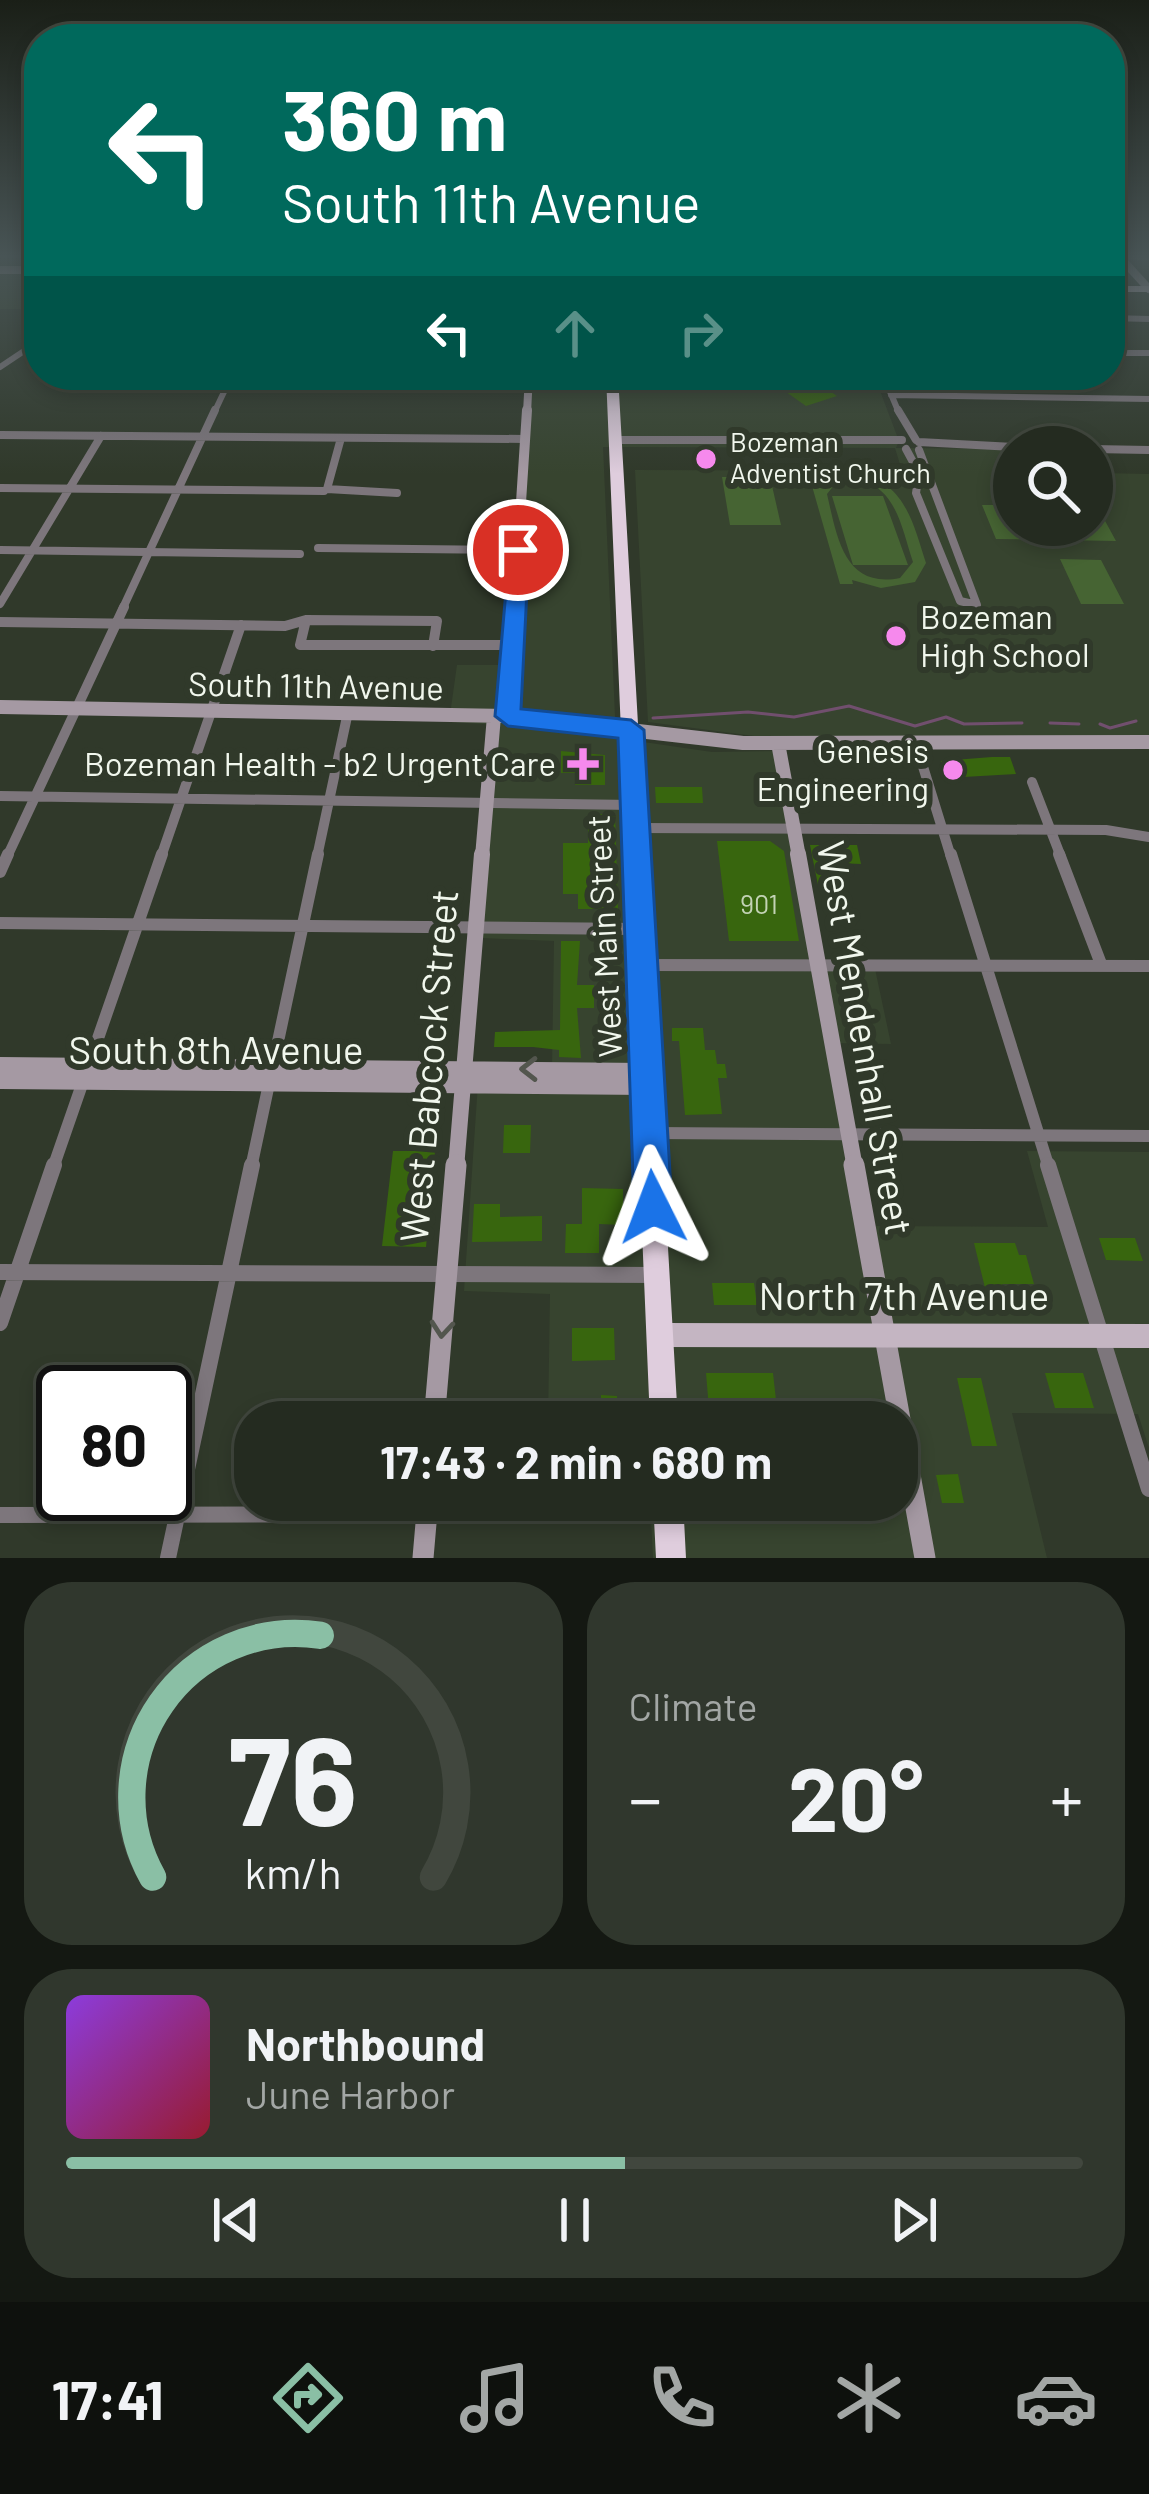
<!DOCTYPE html>
<meta charset="utf-8">
<style>
:root{--surface:#242b20;--page:#30372d;--text:#f1f3f6;--muted:#a3a7a5;--line:#41473e;--accent:#8abfa5}
body{margin:0;font-family:Barlow,sans-serif;background:var(--page);color:var(--text);height:100vh;display:flex;flex-direction:column;font-size:45px;white-space:nowrap}
*{box-sizing:border-box;margin:0}
p{font-size:39px;color:var(--muted)}
.icon{flex:none;width:66px;height:66px;fill:none;stroke:currentColor;stroke-width:2;stroke-linecap:round;stroke-linejoin:round}
.map{position:relative;height:1558px;overflow:hidden}
.details{display:flex;flex-direction:column;gap:24px;padding:24px;background:#141812;flex:1}
.details>*{flex:none}
.banner{position:absolute;left:24px;top:24px;width:1101px;height:366px;border-radius:48px;box-shadow:0 6px 18px #0003,0 0 0 3px var(--line);background:#00695c;color:#fff;overflow:hidden}
.controls{position:absolute;left:993px;top:426px;display:grid;gap:24px}
.controls a{display:grid;place-items:center;width:120px;height:120px;border-radius:50%;background:var(--surface);box-shadow:0 6px 18px #0003,0 0 0 3px var(--line);font-size:60px}
.speed{position:absolute;left:36px;top:1365px;display:flex;gap:24px;font-size:60px;font-weight:700;text-align:center}
.speed>*{display:grid;place-content:center;width:156px;height:156px;border-radius:50%;background:var(--surface);box-shadow:0 6px 18px #0003,0 0 0 3px var(--line);line-height:1}
.speed .limit{border:6px solid #111;border-radius:18px;background:#fff;color:#111}
.pin{position:absolute;display:grid;place-items:center;width:102px;height:102px;color:#fff;margin:-51px;border:6px solid #fff;border-radius:50%;box-shadow:0 3px 12px #0007}
.me{position:absolute;width:132px;margin:-66px;rotate:357deg;stroke-linejoin:round;filter:drop-shadow(0 0 9px #0008)}
.turn{display:flex;align-items:center;gap:42px;height:252px;padding:0 60px;font-size:54px}
.turn .icon{width:156px;height:156px;stroke-width:2.5}
.turn b{display:block;font-size:84px;line-height:102px}
.lanes{display:flex;align-items:center;height:114px;padding:0 60px;background:#0003;justify-content:center;gap:60px;direction:ltr}
.lanes .off{opacity:.35}
.big{font-size:90px;font-weight:700;line-height:1.1}
.details .card{flex:1;display:flex;flex-direction:column;justify-content:center;gap:18px;min-width:0;padding:0 42px;border-radius:48px;background:var(--page)}
.details .dial{align-items:center;gap:0}
.dial svg{height:312px;overflow:visible;fill:none;stroke:var(--line);stroke-width:7;stroke-linecap:round;text-anchor:middle}
.dial text{fill:var(--text);stroke:none}
.song{display:flex;align-items:center;gap:36px}
.cover{width:144px;height:144px;border-radius:18px;background:linear-gradient(135deg,hsl(270 70% 55%),hsl(350 70% 35%))}
.played{height:12px;border-radius:6px;background:linear-gradient(90deg,var(--accent) 55%,var(--line) 55%)}
.keys{display:flex;justify-content:space-around;direction:ltr}
.heat{display:flex;justify-content:space-between;align-items:center;font-size:66px;direction:ltr}
.details .tiles{flex:1;display:grid;gap:24px;grid-template-columns:1fr 1fr}
.card:last-child{grid-column:span 2}
.trip{position:absolute;left:234px;top:1401px;width:684px;height:120px;border-radius:48px;background:var(--surface);box-shadow:0 6px 18px #0003,0 0 0 3px var(--line);font-weight:700;line-height:120px;text-align:center}
.dock{display:flex;height:192px;justify-content:space-around;align-items:center;background:#0e110d;color:var(--muted)}
.dock .icon{width:84px;height:84px}
.dock .active{color:var(--accent)}
.dock b{font-size:54px;color:var(--text)}
.map>svg:first-child{display:block}
.built{fill:#37442f}
.green{fill:#466433;fill-rule:evenodd}
.lines{fill:none;stroke-linecap:round;stroke-linejoin:round}
.stream{stroke:#714f6e;stroke-width:3}
.building{fill:#38660e}
.street-far4{stroke:#7d767c;stroke-width:6}
.street-far3{stroke:#7d767c;stroke-width:8}
.street-far2{stroke:#7d767c;stroke-width:10}
.street-far1{stroke:#7d767c;stroke-width:12}
.street{stroke:#7d767c;stroke-width:16}
.secondary-far4{stroke:#a599a3;stroke-width:8}
.secondary-far3{stroke:#a599a3;stroke-width:10}
.secondary-far2{stroke:#a599a3;stroke-width:14}
.secondary-far1{stroke:#a599a3;stroke-width:16}
.secondary{stroke:#a599a3;stroke-width:21}
.primary{fill:#c4b5c2;fill-rule:evenodd}
.highway{fill:#dfcddd;fill-rule:evenodd}
.oneway{stroke:#53564e}
.route{fill:#1a73e8;stroke:#114b97;stroke-width:3}
.poi-dot{fill:#f689ed;stroke:#30392a;stroke-width:4.5}
.labels{text-anchor:middle;stroke-width:12;stroke-linejoin:round;paint-order:stroke}
.far-poi-label{font-size:27px;fill:#f1f7ed;stroke:#30392a;text-anchor:start}
.number-label{font-size:27px;fill:#c3d3b5}
.poi-label{font-size:33px;fill:#f1f7ed;stroke:#30392a;text-anchor:end}
.street-label{font-size:33px;fill:#f1f7ed;stroke:#30392a}
.near-street-label{font-size:39px;fill:#f1f7ed;stroke:#30392a}
</style>
<div class="map">
<svg width="1149" height="1558" viewBox="0 0 1149 1558">
<rect width="100%" height="100%" fill="#30392a"/>
<path class="built" d="M0,256h39v53h-39z
M533,375h341l25,66 -3,7 118,1v76h78v-67l10,15 47,1v265l-395,-3 -106,-14 -13,-252 267,1 -7,-23 -292,-1 13,291 96,14 67,-1 39,212 56,1 17,80 -57,-1 32,183 182,1 -21,-76 122,1v296l-11,-34 -126,-1 35,145h-394l-3,-58h247v-78h-349l2,-128 -86,-3 15,-223h73l2,-127 -72,-3 17,-213 -50,-3 8,-57h58z"/>
<path class="green" d="M858,474c47,8 55,49 68,89l-11,19 -34,6 -29,-8 1,4h-13l-30,-105zM859,480c38,8 43,50 54,82l-13,16c-56,11 -63,-41 -73,-84l8,-10z
M722,477h48l11,48h-51z
M832,496h51l25,69h-55z
M982,505h32v20h78v-19h5l19,35 -120,-2z
M1060,559l41,1 23,44h-43z"/>
<g class="lines">
<path class="stream" d="M653,718l95,-6 46,5 55,-11 66,20 31,-9 18,7 58,-1
M1050,723l29,1
M1100,724l10,4 26,-7"/>
</g>
<path class="building" d="M762,375h45l30,21 -31,10z
M561,751l44,4v30h-30v-12h-14z
M992,757h18l6,17 -70,4 -5,-17z
M655,787h47l1,16h-47z
M588,814h27l3,95h-40v-15h-15v-51h25z
M717,841h53l14,10 15,90h-70z
M810,845h47l4,19 -24,-1 5,22h-24z
M561,941h19l-3,44h17v23h-17l4,50 -22,-1v-7l-26,-3h-39l1,-15 65,-2z
M672,1028h31l2,22h10l2,14h8l2,14h-9l4,36 -37,1 -6,-74h-7z
M504,1125h27l-1,28h-27z
M393,1151h42l-9,96 -44,-1z
M582,1188l41,1v36l-24,-1v29h-34l1,-29h16z
M474,1204h26v13l42,-1v25l-70,1z
M1099,1238h36l8,23 -37,-1z
M974,1243h41l4,12h7l8,29h-32l5,16h-19z
M712,1283h42l3,22h-43z
M572,1328h42l1,32 -43,1z
M706,1373h67l4,36h-68z
M1045,1373h38l11,35h-39z
M957,1378h24l16,68h-25z
M601,1395l16,1v26h-46v-8h30z
M958,1474l6,29h-22l-6,-28z"/>
<g class="lines">
<path class="street-far4" d="M1110,256l39,1
M1110,318l39,1
M1110,353h39
M0,367l39,-26
M883,375l16,38
M228,382l153,1 29,-8
M891,395l258,4
M214,413l18,-38"/>
<path class="street-far3" d="M898,410l18,30
M0,435l525,4
M341,438l-14,51 70,4
M616,440h286
M919,442l95,5
M906,449l13,24 -3,20 44,108 17,4 -58,-155
M1092,449l57,1
M0,488l324,3
M318,548l200,2
M0,550l300,4
M0,604l101,-168
M122,610l93,-200"/>
<path class="street-far2" d="M306,620l-6,25h212
M0,622l285,4 21,-6 131,1 -4,25
M916,744l35,113
M1032,782l29,75
M0,796l634,9
M635,828l471,2 43,7
M7,857l117,-250
M161,857l80,-232
M317,857l31,-145"/>
<path class="street-far1" d="M951,854l98,314
M1059,854l42,110
M0,872l8,-18
M0,923l639,6
M641,965l508,1
M653,1133l496,3
M53,1168l109,-314
M251,1168l67,-314"/>
<path class="street" d="M1048,1165l101,324
M0,1272l657,3
M0,1323l54,-158
M0,1515l427,-1
M168,1558l84,-393"/>
<path class="secondary-far4" d="M1119,256l30,33
M0,270h39
M527,413l2,-38"/>
<path class="secondary-far3" d="M514,610l13,-200"/>
<path class="secondary-far2" d="M0,707l507,9 236,27 406,-1
M507,716l7,-109
M778,743l21,114
M482,857l12,-141"/>
<path class="secondary-far1" d="M798,854l57,314
M0,1065l646,6
M0,1081l647,6
M456,1168l26,-314"/>
<path class="secondary" d="M854,1165l71,393
M434,1422l22,-257
M423,1558l5,-58"/>
<path class="primary" d="M1110,286h39v6h-39z
M660,1323l489,1v24l-489,-1 -9,-3 -3,-9 3,-9z"/>
<path class="highway" d="M606,375h12l60,1047h-28z
M653,1500h30l3,58h-30z"/>
</g>
<defs><path id="oneway-chevron" d="M-2-3.5L2.5 0L-2 3.5" fill="none" stroke-width="1.6" stroke-linecap="round" stroke-linejoin="round" transform="scale(3)"/></defs>
<g class="oneway">
<use href="#oneway-chevron" transform="translate(529 1069) rotate(-180)"/>
<use href="#oneway-chevron" transform="translate(442 1329) rotate(95)"/>
</g>
<linearGradient id="sky" x2="0" y2="1"><stop stop-color="#1a1f17"/><stop offset="0.54" stop-color="#485455"/><stop offset="1" stop-color="#485455" stop-opacity="0"/></linearGradient>
<rect width="1149" height="474" fill="url(#sky)"/>
<path class="route" d="M510,545l19,5 -8,159 110,11 13,10 28,477 -6,14 -13,5 -13,-5 -6,-14 -16,-469 -110,-12 -13,-10z"/>
<g class="poi-dot">
<circle cx="706" cy="459" r="12"/>
<circle cx="896" cy="636" r="12"/>
<path d="M577 746h12v12h12v12h-12v12h-12v-12h-12v-12h12z"/>
<circle cx="953" cy="770" r="12"/>
</g>
<g class="labels">
<g class="far-poi-label">
<text x="730" y="452">Bozeman<tspan x="730" dy="31">Adventist Church</tspan></text>
</g>
<g class="number-label">
<text x="759" y="914">901</text>
</g>
<g class="poi-label">
<text x="920" y="629" text-anchor="start">Bozeman<tspan x="920" dy="38">High School</tspan></text>
<text x="929" y="763">Genesis<tspan x="929" dy="38">Engineering</tspan></text>
<text x="556" y="776">Bozeman Health - b2 Urgent Care</text>
</g>
<g class="street-label">
<text transform="translate(316 686) rotate(1)" y="12">South 11th Avenue</text>
<text transform="translate(604 936) rotate(-93)" y="12">West Main Street</text>
</g>
<g class="near-street-label">
<text transform="translate(865 1038) rotate(80)" y="14">West Mendenhall Street</text>
<text x="216" y="1064">South 8th Avenue</text>
<text transform="translate(429 1066) rotate(-85)" y="14">West Babcock Street</text>
<text x="904" y="1310">North 7th Avenue</text>
</g>
</g>
</svg>
<div class="controls">
<a><svg class="icon" aria-label="search" viewBox="0 0 24 24"><circle cx="10" cy="10" r="6"/><path d="M15 15l6 6"/></svg></a>
</div>
<div class="speed"><div class="limit">80</div></div>
<div class="pin" style="left:518px;top:550px;background:#d93025"><svg class="icon" aria-label="arrive" viewBox="0 0 24 24"><path d="M6 21V4h12l-3 4 3 4H6"/></svg></div>
<svg class="me" style="left:653px;top:1207px" viewBox="-20 -20 40 40"><path d="M0-17L14 15 0 8-14 15z" fill="#1a73e8" stroke="#fff" stroke-width="4"/></svg>
<div class="trip">17:43 · 2 min · 680 m</div>
<div class="banner">
<div class="turn"><svg class="icon" aria-label="left" viewBox="0 0 24 24"><path d="M17 20v-9H6M10 6l-5 5 5 5"/></svg><div><b>360 m</b>South 11th Avenue</div></div>
<div class="lanes"><svg class="icon" aria-label="left" viewBox="0 0 24 24"><path d="M17 20v-9H6M10 6l-5 5 5 5"/></svg><svg class="icon off" aria-label="ahead" viewBox="0 0 24 24"><path d="M12 20V5M6 11l6-6 6 6"/></svg><svg class="icon off" aria-label="right" viewBox="0 0 24 24"><path d="M7 20v-9h11M14 6l5 5-5 5"/></svg></div>
</div>
</div>
<section class="details">
<div class="tiles">
<div class="card dial"><svg viewBox="0 0 100 80">
<path d="M14 69A42 42 0 1 1 86 69"/>
<path d="M14 69A42 42 0 0 1 57 7" stroke="#8abfa5"/>
<text x="50" y="56" font-size="32" font-weight="700">76</text>
<text x="50" y="72" font-size="11">km/h</text>
</svg></div>
<div class="card"><p>Climate</p>
<div class="heat"><a>−</a><b class="big">20°</b><a>+</a></div>
</div>
<div class="card">
<div class="song"><i class="cover"></i><div><b>Northbound</b><p>June Harbor</p></div></div>
<div class="played"></div>
<div class="keys"><svg class="icon" aria-label="previous" viewBox="0 0 24 24"><path d="M18 5L8 12l10 7zM5 5v14"/></svg><svg class="icon" aria-label="pause" viewBox="0 0 24 24"><path d="M8 5v14M16 5v14"/></svg><svg class="icon" aria-label="next" viewBox="0 0 24 24"><path d="M6 5l10 7-10 7zM19 5v14"/></svg></div>
</div>
</div>
</section>
<nav class="dock">
<b>17:41</b>
<svg class="icon active" aria-label="directions" viewBox="0 0 24 24"><path d="M12 3l9 9-9 9-9-9zM9 14v-3h6M13 9l2 2-2 2"/></svg>
<svg class="icon" aria-label="music" viewBox="0 0 24 24"><path d="M9 18V5l10-2v13"/><circle cx="6" cy="18" r="3"/><circle cx="16" cy="16" r="3"/></svg>
<svg class="icon" aria-label="phone" viewBox="0 0 24 24"><path d="M5 4h4l2 5-3 2q2 4 5 5l2-3 5 2v4C11 20 4 13 5 4z"/></svg>
<svg class="icon" aria-label="climate" viewBox="0 0 24 24"><path d="M12 3v18M4 7l16 10M4 17L20 7"/></svg>
<svg class="icon" aria-label="car" viewBox="0 0 24 24"><path d="M5 17H2v-5l4-1 3-4h7l3 4 3 1v5h-3M9 17h6M6 11h13"/><circle cx="7" cy="17" r="2"/><circle cx="17" cy="17" r="2"/></svg>
</nav>
